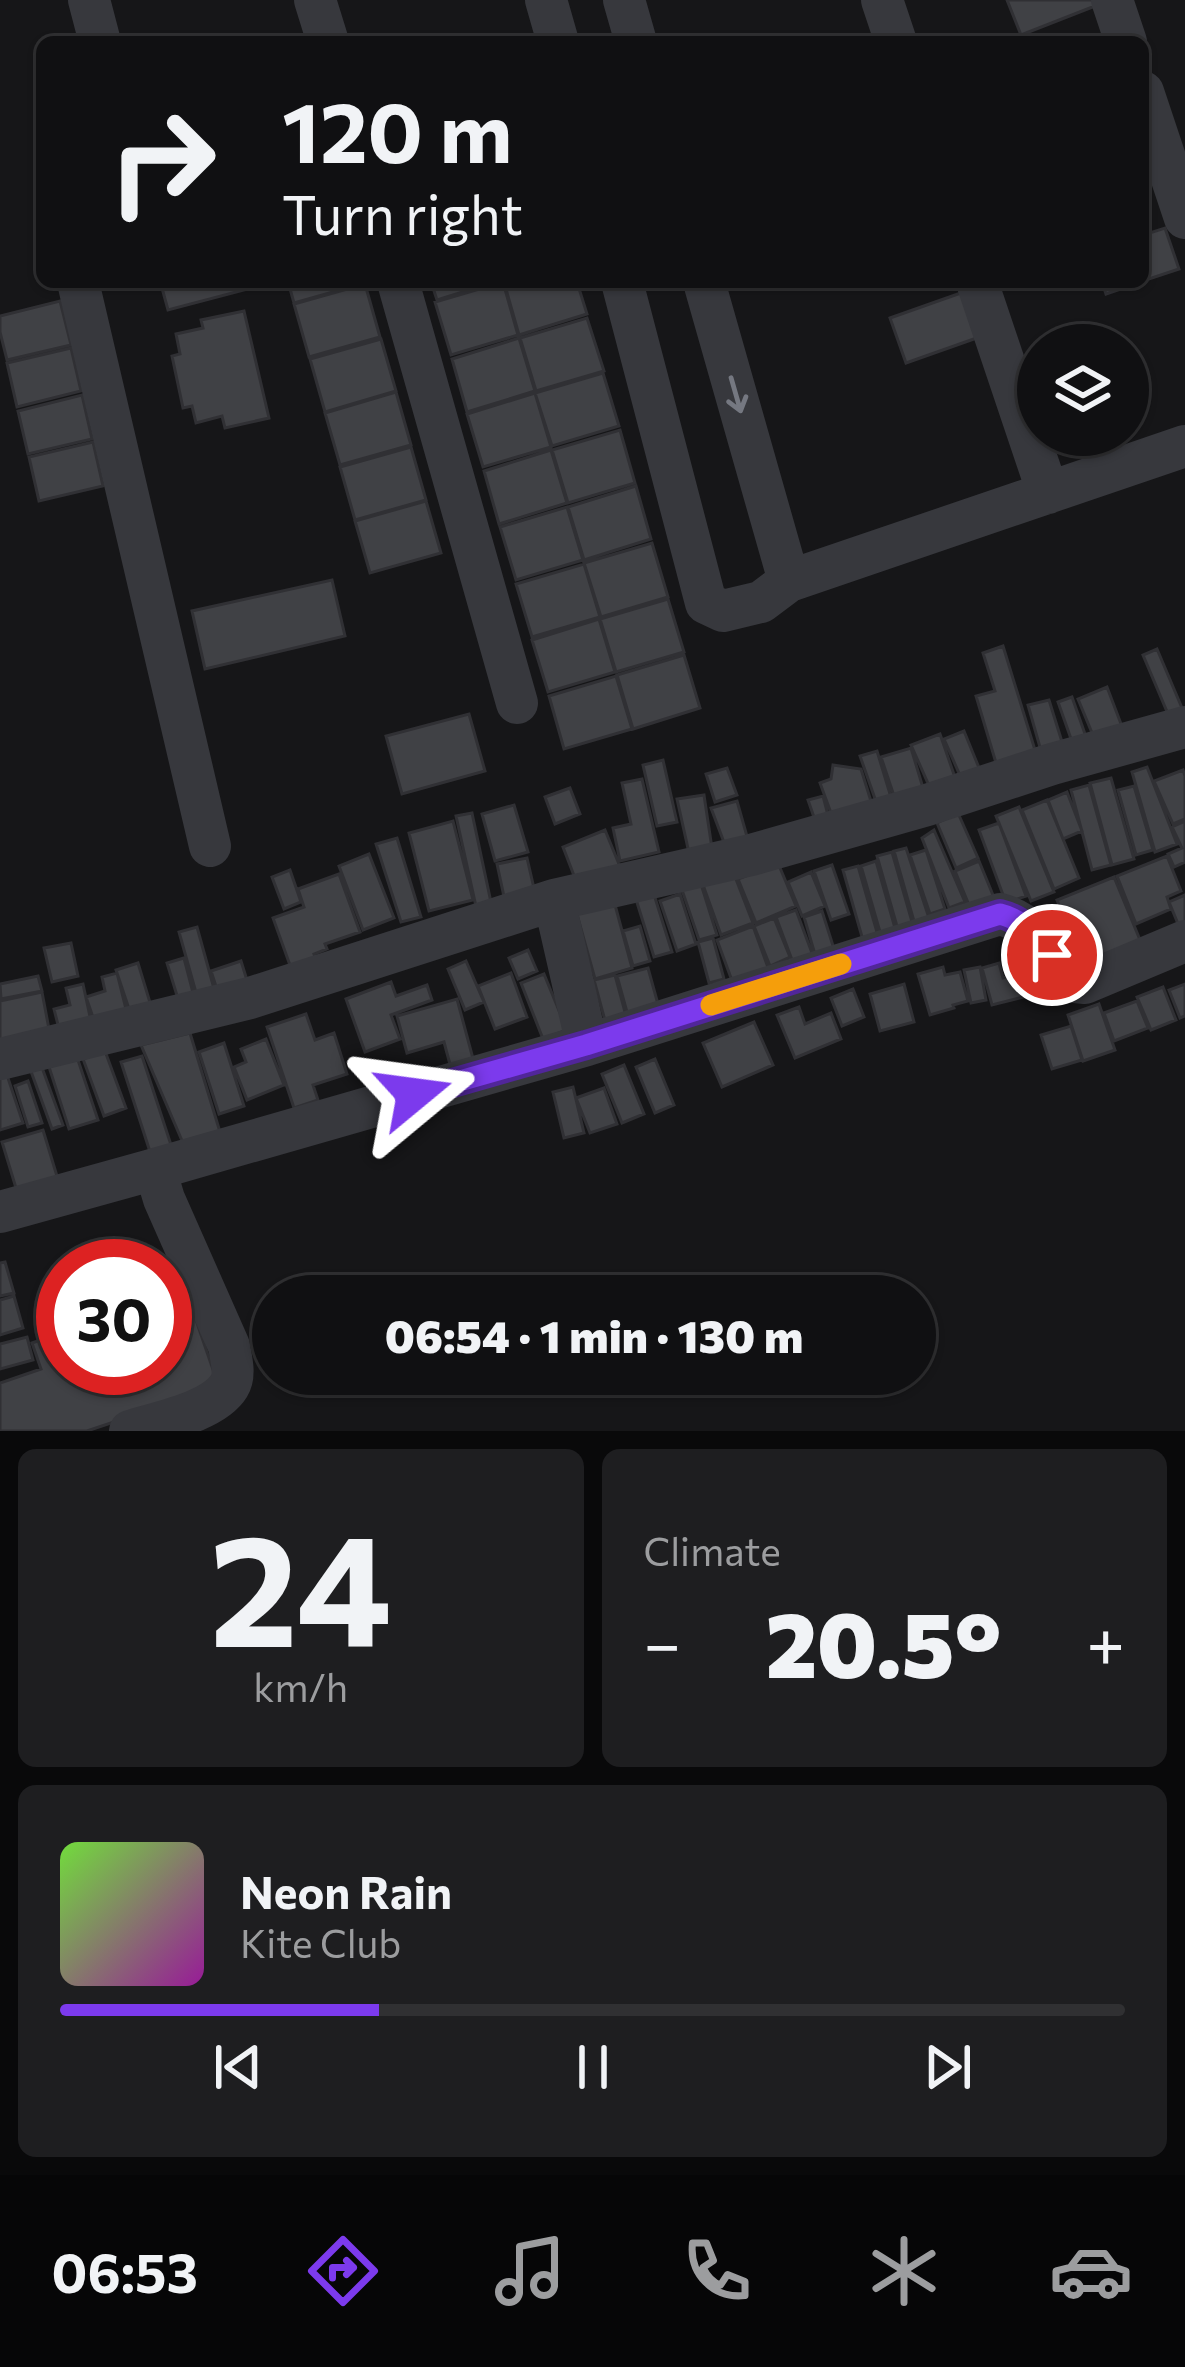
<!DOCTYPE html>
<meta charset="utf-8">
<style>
:root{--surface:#101012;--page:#1e1e20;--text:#f1f3f6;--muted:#9c9d9f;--line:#303032;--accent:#7c3aed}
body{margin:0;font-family:Commissioner,sans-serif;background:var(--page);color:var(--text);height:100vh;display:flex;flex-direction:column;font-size:45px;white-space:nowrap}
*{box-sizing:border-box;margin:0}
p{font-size:39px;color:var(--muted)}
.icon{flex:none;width:66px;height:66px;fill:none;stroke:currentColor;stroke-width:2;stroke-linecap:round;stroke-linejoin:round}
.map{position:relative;height:1431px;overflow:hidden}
.panel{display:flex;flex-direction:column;gap:18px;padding:18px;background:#09090a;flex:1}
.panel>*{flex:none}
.hud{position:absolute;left:36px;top:36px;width:1113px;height:252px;border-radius:18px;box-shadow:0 3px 9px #0004,0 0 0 3px var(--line);background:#101012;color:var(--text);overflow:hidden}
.tools{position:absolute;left:1017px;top:324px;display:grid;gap:24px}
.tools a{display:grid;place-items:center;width:132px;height:132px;border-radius:50%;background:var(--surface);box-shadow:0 3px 9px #0004,0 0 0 3px var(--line);font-size:60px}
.speed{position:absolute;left:36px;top:1239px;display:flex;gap:24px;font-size:60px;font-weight:700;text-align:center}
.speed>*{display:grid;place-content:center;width:156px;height:156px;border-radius:50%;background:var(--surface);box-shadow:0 3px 9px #0004,0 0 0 3px var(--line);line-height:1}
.speed .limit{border:18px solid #d22;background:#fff;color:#111}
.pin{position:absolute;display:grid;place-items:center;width:102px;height:102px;color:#fff;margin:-51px;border:6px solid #fff;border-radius:50%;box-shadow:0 3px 12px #0007}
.me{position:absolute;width:132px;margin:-66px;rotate:74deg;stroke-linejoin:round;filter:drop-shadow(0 0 9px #0008)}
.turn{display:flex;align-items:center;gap:42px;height:252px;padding:0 48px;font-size:54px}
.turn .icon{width:156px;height:156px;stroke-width:2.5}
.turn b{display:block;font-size:84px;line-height:102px}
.big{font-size:90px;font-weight:800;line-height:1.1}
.panel .tile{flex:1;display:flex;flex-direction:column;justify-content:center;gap:18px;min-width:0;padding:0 42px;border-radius:18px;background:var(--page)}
.panel .dial{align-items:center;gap:0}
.dial b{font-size:156px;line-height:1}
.song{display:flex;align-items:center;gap:36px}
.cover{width:144px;height:144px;border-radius:18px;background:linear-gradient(135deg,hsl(100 70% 55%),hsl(300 70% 35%))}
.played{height:12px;border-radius:6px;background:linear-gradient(90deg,var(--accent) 30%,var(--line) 30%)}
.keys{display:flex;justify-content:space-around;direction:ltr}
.heat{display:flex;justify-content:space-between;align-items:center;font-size:66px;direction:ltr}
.panel .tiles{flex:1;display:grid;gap:18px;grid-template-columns:1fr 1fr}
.tile:last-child{grid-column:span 2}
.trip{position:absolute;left:252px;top:1275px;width:684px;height:120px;border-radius:60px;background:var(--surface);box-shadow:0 3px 9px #0004,0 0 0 3px var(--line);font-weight:800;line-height:120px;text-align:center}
.dock{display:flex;height:192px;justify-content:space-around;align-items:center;background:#060607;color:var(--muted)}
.dock .icon{width:84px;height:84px}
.dock .current{color:var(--accent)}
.dock b{font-size:54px;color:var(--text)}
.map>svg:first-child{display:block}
.building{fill:#404145;stroke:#303034;stroke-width:3}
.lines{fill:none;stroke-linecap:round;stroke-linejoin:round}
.minor{stroke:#37383d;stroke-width:42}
.oneway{stroke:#757881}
.route-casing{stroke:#51269a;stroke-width:30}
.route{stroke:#7c3aed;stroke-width:21}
.slow{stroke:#f59e0b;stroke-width:21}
</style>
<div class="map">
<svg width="1185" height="1431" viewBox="0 0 1185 1431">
<rect width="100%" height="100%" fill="#161618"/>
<path class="building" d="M1007,0h86l2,6 -74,29z
M1165,228l14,41 -36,12v-46z
M153,282h89l2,8 -76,20 -6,-22 -7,1z
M288,282h76l1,1 -71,20z
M431,282h64l-58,18z
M503,282l15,53 -67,20 -16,-53z
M504,282h73l10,32 -68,21z
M1102,282h39l-35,12z
M365,284l15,53 -71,20 -15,-53z
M972,289l16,45 -82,29 -16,-45z
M60,301l11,44 -64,15 -7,-28v-16z
M244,311l25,107 -44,10 -3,-12 -26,7 -4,-17 -9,2 -11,-52 8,-2 -4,-20 27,-6 -2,-8z
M587,318l17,53 -68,20 -16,-53z
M519,338l16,53 -68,21 -15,-53z
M381,339l15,52 -71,21 -15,-53z
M71,348l10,43 -64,16 -10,-44z
M603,373l16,53 -67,20 -17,-53z
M396,392l15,53 -71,20 -15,-52z
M535,393l16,54 -68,20 -16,-53z
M82,395l10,44 -64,15 -10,-43z
M620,430l15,53 -67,20 -16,-53z
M93,442l10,44 -64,15 -10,-44z
M411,447l15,53 -71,20 -15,-53z
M551,450l16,53 -68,21 -15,-53z
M636,486l15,53 -67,21 -16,-53z
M426,501l15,52 -71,20 -15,-52z
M567,507l16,53 -67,20 -16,-53z
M652,543l16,54 -67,20 -17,-54z
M584,564l16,53 -68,20 -16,-53z
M332,580l13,56 -140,33 -13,-58z
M668,599l16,53 -68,20 -16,-53z
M599,619l16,53 -67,20 -16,-52z
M1003,646l32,104 -39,13 -20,-67 19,-5 -12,-38z
M1157,649l25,59 -14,6 -25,-59z
M684,655l16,53 -67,21 -16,-54z
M616,676l16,53 -68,20 -15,-53z
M1107,687l19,50 -29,8 -19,-46z
M1072,697l18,51 -14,5 -18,-51z
M1049,700l14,45 -22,6 -13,-46z
M469,714l16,57 -83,23 -16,-58z
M964,731l20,49 -19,7 -21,-48z
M940,734l19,55 -25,8 -23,-52z
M911,748l16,53 -29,7 -17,-51z
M877,751l17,56 -14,6 -20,-57z
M663,760l14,62 -20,4 -14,-61z
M833,765l28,4 14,45 -40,10 -15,-41 11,-4z
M1147,767l30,77 -22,8 -23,-80z
M727,768l10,27 -22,7 -9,-28z
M1183,770l2,6v43l-12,5 -19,-43z
M1111,778l23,81 -22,6 -22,-82z
M642,779l17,73 -39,9 -7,-33 18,-4 -9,-41z
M1089,785l22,80 -19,5 -21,-80z
M1134,786l19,64 -17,5 -18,-65z
M570,788l10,26 -25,10 -10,-27z
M1067,792l15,39 -19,8 -15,-39z
M704,795l9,60 -22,7 -14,-63z
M823,796l8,31 -13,2 -10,-29z
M1047,800l32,78 -25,11 -32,-79z
M737,801l13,46 -22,6 -17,-45z
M514,805l14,47 -33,9 -13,-47z
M1019,807l35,85 -23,9 -35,-85z
M472,813l20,94 -15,4 -21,-95z
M958,813l20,45 -22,10 -19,-45z
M453,821l20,79 -44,11 -20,-78z
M1185,821v41l-11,5 -6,-13 14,-6 -10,-21z
M999,823l27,73 -20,7 -27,-73z
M605,830l16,39 -43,17 -15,-39z
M934,830l31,72 -16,6 -27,-70z
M397,838l24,79 -20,5 -25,-78z
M906,848l26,79 -15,5 -23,-81z
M926,850l19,59 -15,5 -20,-59z
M892,852l23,80 -15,5 -23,-81z
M369,854l25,64 -31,12 -24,-64z
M1167,856l14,35 -14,6 4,12 -35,15 -19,-48z
M527,858l9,39 -30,9 -9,-42z
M876,861l23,81 -15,4 -23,-80z
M979,861l16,39 -24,10 -16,-39z
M778,863l18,43 -40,17 -18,-44z
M832,865l17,49 -18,6 -17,-49z
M858,866l23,80 -15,5 -23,-81z
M290,870l11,32 -17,7 -12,-32z
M811,872l14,34 -23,10 -14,-34z
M339,874l21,58 -35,12 2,5 -13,5 7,19 -25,9 -23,-64 31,-11 -6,-18z
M734,874l19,49 -32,12 -18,-50z
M1114,877l31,75 -57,23 -31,-75z
M701,884l16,51 -18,5 -17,-50z
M652,888l20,64 -18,5 -20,-64z
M680,894l16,50 -19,7 -17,-50z
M1185,895v35l-4,1 -12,-29z
M614,901l18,67 -37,11 -19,-68z
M796,910l19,51 -20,7 -19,-51z
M822,911l13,41 -19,6 -12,-41z
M774,918l16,39 -20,9 -16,-40z
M640,926l10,35 -17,5 -10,-35z
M753,926l17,47 -36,13 -17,-46z
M197,927l21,76 -18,4 -21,-75z
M713,938l11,41 -15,4 -11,-41z
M71,943l7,33 -26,6 -8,-34z
M528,950l9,21 -19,8 -9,-21z
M184,958l13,50 -15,4 -15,-49z
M241,961l10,32 -30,9 -10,-31z
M466,961l18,41 -19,8 -17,-41z
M138,963l17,56 -21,5 -18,-54z
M999,963l4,15 34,-9 6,23 -51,13 -10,-37z
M943,967l2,8 15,-3 8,29 -15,4 1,3 -24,7 -12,-41z
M980,967l6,33 -15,3 -7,-33z
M648,968l13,47 -31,8 -13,-47z
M117,973l13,52 -32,7 -12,-35 19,-6 -3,-14z
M511,973l16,44 -32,12 -17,-43z
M544,974l23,56 -24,9 -22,-56z
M615,975l13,48 -21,5 -13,-48z
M38,976l4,15 -41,8 -1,-15z
M391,982l5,14 31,-11 5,15 -41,15 9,24 -35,13 -19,-53z
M83,984l11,51 -32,6 -8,-32 16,-4 -4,-17z
M904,984l10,38 -34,9 -10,-37z
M1185,984v32l-5,2 -11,-28z
M1163,987l13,33 -25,10 -14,-33z
M853,989l11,28 -22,9 -11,-28z
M42,992l10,53 -52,11v-55z
M457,999l18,67 -23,6 -8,-30 -37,11 -10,-37z
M1137,1001l11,27 -34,13 -10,-28z
M1099,1004l16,46 -32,11 -15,-46z
M799,1007l6,17 26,-11 10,26 -46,19 -18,-43z
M306,1014l9,26 19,-7 13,41 -34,11 5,15 -24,8 -27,-81z
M754,1022l19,43 -51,22 -19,-44z
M1071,1026l11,34 -30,9 -11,-34z
M190,1033l30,99 -37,11 -42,-98z
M266,1039l18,46 -37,15 -13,-33 12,-5 -5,-13z
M224,1043l20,63 -25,8 -20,-62z
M105,1051l21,57 -22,8 -21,-57z
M142,1056l31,95 -21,7 -31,-96z
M77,1057l21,63 -29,9 -20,-62z
M655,1059l19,46 -19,8 -19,-46z
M40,1062l23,63 -11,4 -23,-63z
M624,1065l20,49 -22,9 -20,-49z
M5,1069l18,54 -23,7v-60z
M28,1081l14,42 -14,4 -13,-41z
M573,1087l11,46 -20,5 -11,-46z
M604,1088l13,36 -27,9 -14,-35z
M43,1130l17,56 -41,12 -17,-56z
M5,1262l9,31 -14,3v-33z
M186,1291l33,96 -132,44h-87v-48l41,-14 -9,-26 31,-11v36h102v-70z
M14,1296l9,32 -23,7v-35z
M27,1337l6,23 -33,9v-25z"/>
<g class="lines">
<path class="minor" d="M89,0l11,42
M315,0l13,42
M546,0l12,42
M624,0l12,42
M882,0l14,42
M1112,0l14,42
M1143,92l42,126
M78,282l132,564
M398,282l119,421
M622,282l84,321 17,8 38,-9 28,-21 -85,-299
M977,282l71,211
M789,581l396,-135
M587,1045l-33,-145 197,-45 176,-50 125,-41 133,-37
M0,1059l250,-61 304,-98
M0,1212l155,-43
M130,1431c28,-9 83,-19 99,-45 7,-11 2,-28 0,-40l-65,-147 -9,-30 432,-124 413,-131c33,8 54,43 75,68l10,1 100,-42"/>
</g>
<defs><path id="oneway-shaft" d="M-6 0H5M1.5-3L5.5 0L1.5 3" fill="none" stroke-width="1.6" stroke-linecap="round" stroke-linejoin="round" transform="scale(3)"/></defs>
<use class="oneway" href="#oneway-shaft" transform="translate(736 395) rotate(74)"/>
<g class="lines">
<defs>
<path id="route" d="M414,1094l172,-49 414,-131c24,6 36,22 52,41"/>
</defs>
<use href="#route" class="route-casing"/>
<use href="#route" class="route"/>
<path class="slow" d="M711,1005l130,-41"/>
</g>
</svg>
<div class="tools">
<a><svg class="icon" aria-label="layers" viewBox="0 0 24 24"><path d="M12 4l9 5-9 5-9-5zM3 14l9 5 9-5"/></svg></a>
</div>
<div class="speed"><div class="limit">30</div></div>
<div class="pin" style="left:1052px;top:955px;background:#d93025"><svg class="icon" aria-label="arrive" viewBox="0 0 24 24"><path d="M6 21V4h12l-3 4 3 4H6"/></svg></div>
<svg class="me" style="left:414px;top:1094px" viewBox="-20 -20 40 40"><path d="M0-17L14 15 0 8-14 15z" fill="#7c3aed" stroke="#fff" stroke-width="4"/></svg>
<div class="trip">06:54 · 1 min · 130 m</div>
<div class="hud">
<div class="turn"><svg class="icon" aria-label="right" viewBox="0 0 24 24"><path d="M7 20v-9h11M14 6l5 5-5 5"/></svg><div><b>120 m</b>Turn right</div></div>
</div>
</div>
<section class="panel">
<div class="tiles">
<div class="tile dial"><b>24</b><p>km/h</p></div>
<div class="tile"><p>Climate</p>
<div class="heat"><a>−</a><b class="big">20.5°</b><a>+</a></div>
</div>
<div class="tile">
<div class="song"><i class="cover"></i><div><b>Neon Rain</b><p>Kite Club</p></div></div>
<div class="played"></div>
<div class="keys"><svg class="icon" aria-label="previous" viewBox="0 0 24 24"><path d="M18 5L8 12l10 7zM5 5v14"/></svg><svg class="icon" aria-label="pause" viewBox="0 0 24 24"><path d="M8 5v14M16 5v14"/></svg><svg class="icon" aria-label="next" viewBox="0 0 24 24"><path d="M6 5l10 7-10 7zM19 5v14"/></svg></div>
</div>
</div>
</section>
<nav class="dock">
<b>06:53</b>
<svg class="icon current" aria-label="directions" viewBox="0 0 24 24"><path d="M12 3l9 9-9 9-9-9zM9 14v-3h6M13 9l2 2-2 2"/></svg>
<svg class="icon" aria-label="music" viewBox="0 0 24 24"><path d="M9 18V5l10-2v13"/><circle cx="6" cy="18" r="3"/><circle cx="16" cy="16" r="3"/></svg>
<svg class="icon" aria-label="phone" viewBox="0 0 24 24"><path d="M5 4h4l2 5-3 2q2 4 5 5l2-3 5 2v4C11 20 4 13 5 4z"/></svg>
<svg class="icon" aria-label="climate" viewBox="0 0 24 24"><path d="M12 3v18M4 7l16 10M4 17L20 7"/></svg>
<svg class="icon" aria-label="car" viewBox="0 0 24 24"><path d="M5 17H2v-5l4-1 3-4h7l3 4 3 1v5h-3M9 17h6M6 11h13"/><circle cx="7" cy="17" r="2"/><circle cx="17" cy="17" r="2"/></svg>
</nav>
